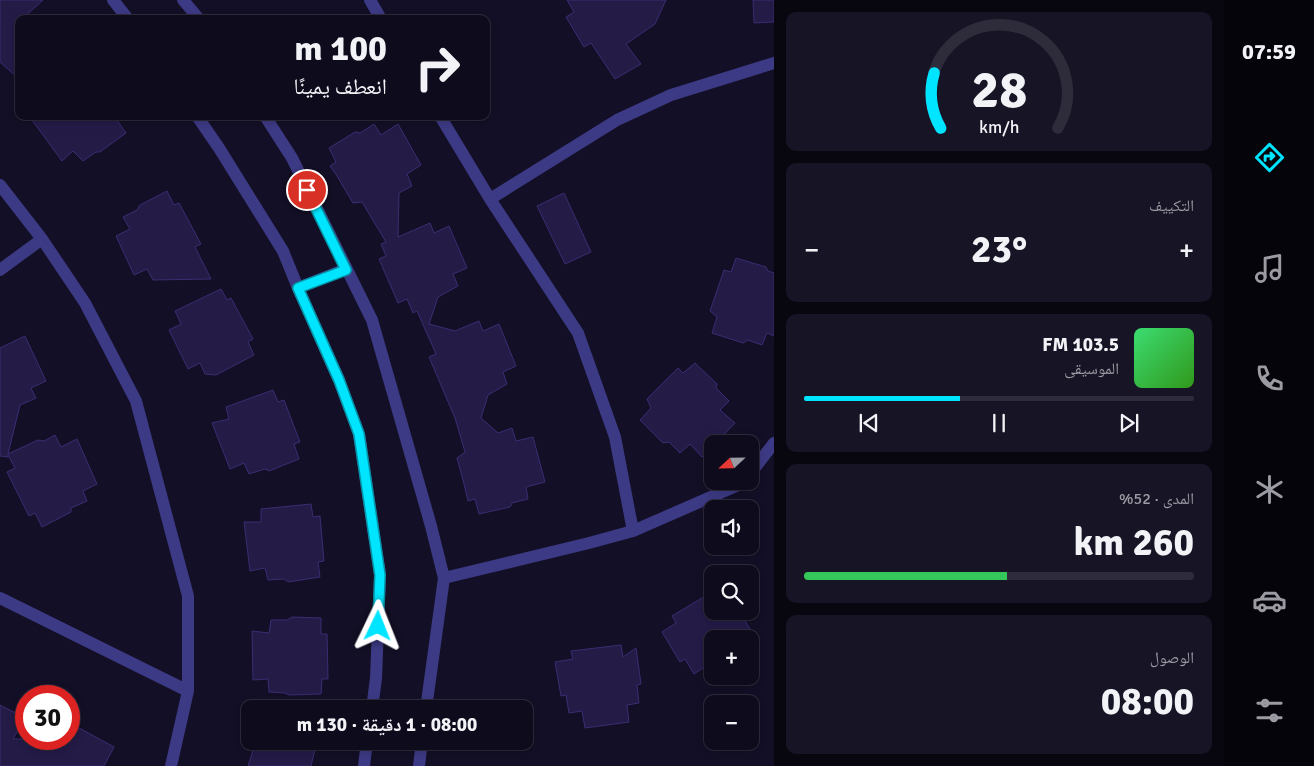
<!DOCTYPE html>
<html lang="ar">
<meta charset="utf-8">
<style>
:root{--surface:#0e0b1c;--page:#171425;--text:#f1f3f6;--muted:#9b9ba3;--line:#2e2b3b;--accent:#00e5ff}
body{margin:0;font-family:Signika,"Noto Naskh Arabic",sans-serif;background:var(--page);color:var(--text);direction:rtl;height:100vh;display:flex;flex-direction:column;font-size:19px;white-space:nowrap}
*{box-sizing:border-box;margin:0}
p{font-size:16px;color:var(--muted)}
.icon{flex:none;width:28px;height:28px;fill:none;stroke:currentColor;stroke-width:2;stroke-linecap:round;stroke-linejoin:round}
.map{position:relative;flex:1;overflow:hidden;direction:ltr}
.panel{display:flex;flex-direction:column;gap:12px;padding:12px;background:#08060f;width:450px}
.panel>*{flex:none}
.banner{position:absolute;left:15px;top:15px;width:475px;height:105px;border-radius:10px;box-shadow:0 2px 8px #0003,0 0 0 1px var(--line);direction:rtl;background:#0e0b1c;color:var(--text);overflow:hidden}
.needle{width:32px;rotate:248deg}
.controls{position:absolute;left:704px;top:435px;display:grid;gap:10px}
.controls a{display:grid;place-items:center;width:55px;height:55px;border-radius:10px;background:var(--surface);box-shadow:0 2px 8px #0003,0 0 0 1px var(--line);font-size:25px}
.speed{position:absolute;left:15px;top:685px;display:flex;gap:10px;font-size:25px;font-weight:700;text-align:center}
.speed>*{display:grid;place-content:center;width:65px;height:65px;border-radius:50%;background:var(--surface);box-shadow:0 2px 8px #0003,0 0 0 1px var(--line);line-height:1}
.speed .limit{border:8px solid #d22;background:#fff;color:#111}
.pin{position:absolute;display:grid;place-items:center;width:42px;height:42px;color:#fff;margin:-21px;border:2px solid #fff;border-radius:50%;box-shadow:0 1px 5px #0007}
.me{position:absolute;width:55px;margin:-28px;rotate:2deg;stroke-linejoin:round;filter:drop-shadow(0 0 4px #0008)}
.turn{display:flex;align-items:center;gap:18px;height:105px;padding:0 20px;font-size:22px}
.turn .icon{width:65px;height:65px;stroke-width:2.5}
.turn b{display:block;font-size:35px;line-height:42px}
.big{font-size:38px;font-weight:700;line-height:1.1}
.panel .widget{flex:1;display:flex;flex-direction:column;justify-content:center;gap:8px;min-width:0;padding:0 18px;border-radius:10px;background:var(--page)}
.panel .dial{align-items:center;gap:0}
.dial svg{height:130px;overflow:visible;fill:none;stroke:var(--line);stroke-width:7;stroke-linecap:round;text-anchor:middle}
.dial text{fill:var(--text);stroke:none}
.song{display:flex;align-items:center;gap:15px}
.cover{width:60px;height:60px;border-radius:8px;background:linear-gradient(135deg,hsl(140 70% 55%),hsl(110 70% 35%))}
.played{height:5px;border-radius:2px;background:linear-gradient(90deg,var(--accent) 40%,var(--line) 40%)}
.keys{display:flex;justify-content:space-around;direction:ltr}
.heat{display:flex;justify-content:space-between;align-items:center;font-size:28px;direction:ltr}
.charge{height:8px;border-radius:4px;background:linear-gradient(90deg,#34c759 52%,var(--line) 0)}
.trip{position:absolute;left:241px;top:700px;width:292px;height:50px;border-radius:10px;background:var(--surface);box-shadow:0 2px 8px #0003,0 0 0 1px var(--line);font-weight:700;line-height:50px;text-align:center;direction:rtl}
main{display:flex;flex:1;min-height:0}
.tab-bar{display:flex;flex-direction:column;width:90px;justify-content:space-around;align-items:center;background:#06040b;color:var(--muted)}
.tab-bar .icon{width:35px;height:35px}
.tab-bar .current{color:var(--accent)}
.tab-bar b{font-size:22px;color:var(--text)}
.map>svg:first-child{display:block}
.building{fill:#241b47;stroke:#3b2d73}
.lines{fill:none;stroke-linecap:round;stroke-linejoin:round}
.minor{stroke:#3d3a85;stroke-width:12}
.route-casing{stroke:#0095a6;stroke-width:12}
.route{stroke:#00e5ff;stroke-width:9}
</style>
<main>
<nav class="tab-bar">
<b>07:59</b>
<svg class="icon current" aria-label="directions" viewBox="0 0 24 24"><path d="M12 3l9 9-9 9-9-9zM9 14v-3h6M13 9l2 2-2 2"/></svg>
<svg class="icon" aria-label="music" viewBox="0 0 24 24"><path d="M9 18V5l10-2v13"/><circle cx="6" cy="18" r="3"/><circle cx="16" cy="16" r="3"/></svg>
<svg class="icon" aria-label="phone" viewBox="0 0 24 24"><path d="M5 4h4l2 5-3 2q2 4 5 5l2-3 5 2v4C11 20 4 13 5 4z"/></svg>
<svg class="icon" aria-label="climate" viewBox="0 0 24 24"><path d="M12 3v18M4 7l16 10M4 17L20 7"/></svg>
<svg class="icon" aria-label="car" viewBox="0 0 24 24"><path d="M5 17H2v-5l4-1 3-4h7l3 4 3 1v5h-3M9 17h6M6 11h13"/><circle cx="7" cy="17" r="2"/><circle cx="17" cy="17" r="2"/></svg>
<svg class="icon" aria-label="filters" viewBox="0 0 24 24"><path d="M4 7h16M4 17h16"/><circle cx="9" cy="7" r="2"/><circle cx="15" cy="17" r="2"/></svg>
</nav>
<section class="panel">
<div class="widget dial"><svg viewBox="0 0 100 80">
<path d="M14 69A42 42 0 1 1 86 69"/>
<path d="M14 69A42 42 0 0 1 10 35" stroke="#00e5ff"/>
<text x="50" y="56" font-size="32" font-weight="700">28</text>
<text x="50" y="72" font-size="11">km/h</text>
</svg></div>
<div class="widget"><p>التكييف</p>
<div class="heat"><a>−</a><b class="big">23°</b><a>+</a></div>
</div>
<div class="widget">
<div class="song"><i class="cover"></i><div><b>103.5 FM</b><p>الموسيقى</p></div></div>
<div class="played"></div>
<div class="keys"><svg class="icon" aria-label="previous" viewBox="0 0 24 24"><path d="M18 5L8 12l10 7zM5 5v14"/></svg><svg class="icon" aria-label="pause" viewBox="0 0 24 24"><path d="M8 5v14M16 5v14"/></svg><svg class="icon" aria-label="next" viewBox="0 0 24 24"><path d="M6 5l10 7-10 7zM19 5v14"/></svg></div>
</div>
<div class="widget"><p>المدى · 52%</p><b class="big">260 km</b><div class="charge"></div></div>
<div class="widget"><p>الوصول</p><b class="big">08:00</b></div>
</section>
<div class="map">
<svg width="774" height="766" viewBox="0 0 774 766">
<rect width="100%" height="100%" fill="#130f26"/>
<path class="building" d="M0,0h43l-21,19h-3v60l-19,-17z
M567,0h99l-11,24 -29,20 15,20 -26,15 -24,-36 -7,4 -18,-30 8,-5z
M753,0h21v22l-20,1z
M29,116h85l12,17 -26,19h-4l-13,9 -10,-10 -11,10z
M374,124l7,11 17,-11 23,41 -14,9 5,12 -13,7 -1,44 32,-14 4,10 15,-7 18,42 -14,6 5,12 -20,11 -9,27 26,7 24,-10 4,10 16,-7 17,42 -13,6 4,12 -19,11 -7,23 17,15 14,-5 4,13 17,-4 12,45 -19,5 2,12 -16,4 -2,4 -31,7 -4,-15 -7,2 -4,-17 -7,-26 8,-6 -10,-34 -26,-61 7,-3 -19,-43 -4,2 -6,-14 -9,4 -19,-44 7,-3 -5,-12 5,-2 -24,-40 -9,1 -16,-27 -7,-10 6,-4 -7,-14 26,-16 5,1z
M167,191l7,14 5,-2 22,41 -6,3 16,32 -58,1 -6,-11 -13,6 -18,-39 14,-7 -7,-12 14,-7 3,-5z
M564,193l27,59 -26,12 -28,-58z
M736,258l30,9 2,4 6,2v63l-7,-3 -5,12 -14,-5 -5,3 -31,-10 5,-16 -7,-6 14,-41 7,2z
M221,289l6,11 4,-2 22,41 -5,3 6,13 -38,20 -11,-1 -5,-11 -12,6 -19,-39 12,-6 -6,-13z
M25,336l21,45 -15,7 5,10 -16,7 -12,49 30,-14 6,1 11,-6 6,12 16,-8 20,45 -14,7 4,10 -16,7v4l-29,15 -7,-14 -6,3 -22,-44 8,-4 -7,-13v2l-8,-1v-108z
M695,363l22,21 -1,4 13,13 -9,9 15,13 -20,21h-3v2l-10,11 -12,-13 -10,9 -11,-11 -6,1 -23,-23 11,-12 -4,-9 31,-31 5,5z
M273,390l5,12 6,-2 16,42 -6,2 5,15 -30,12 -4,-2 -16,5 -5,-11 -14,6 -18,-46 17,-4 -3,-12z
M311,504l2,13 7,-1 4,45 -6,1 2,15 -32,5 -4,-3 -16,1 -3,-12 -15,3 -6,-49h17v-13z
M712,592v19h27l17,28h-44v23l-18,12 -9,-15 -5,3 -18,-30 14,-9 -4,-7z
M292,617l29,1v16h6l1,45h-6l-1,15 -32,1 -4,-2 -16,-1 -1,-13 -15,1 -1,-49 17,2 2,-13h16z
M621,645l2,12 13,-9 5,36 -4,1 2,18 -12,2 2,17 -44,6 -3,-17 -13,2 -3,-18 -5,1 -6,-34 18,-3 -2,-8z
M0,705l25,13 -12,21h56v-12l1,-4 44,24 -10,19h-104z
M256,741h61l-6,25h-63z"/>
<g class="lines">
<path class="minor" d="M113,0l15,19
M183,0l16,19
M370,0l11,19
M197,116l22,32 64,103 15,37 41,92 20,54 21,141 -4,103 -4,31
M265,116l27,42 80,162 59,206 13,52 -18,131
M440,116l50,83 88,134 37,104 18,94
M0,185l42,54 43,64 51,98 52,195v95l-17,75
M490,199l127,-79 54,-25 103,-32
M0,270l42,-31
M298,288l48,-19
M750,474l24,-31
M444,578l145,-35 44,-12 110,-48 1,-2
M0,598l188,93
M364,766l3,-25
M419,766l3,-25"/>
</g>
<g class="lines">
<defs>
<path id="route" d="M307,190l39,80 -48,18 41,92 20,54 21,141 -2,51"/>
</defs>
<use href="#route" class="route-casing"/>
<use href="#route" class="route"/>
</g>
</svg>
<div class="controls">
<a><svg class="needle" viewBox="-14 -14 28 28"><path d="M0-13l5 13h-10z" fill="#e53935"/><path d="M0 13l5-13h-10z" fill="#9b9ba3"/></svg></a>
<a><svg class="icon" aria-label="sound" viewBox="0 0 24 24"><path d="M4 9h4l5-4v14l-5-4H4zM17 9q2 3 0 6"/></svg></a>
<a><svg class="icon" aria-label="search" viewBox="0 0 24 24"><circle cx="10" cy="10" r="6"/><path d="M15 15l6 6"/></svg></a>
<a>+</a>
<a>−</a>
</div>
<div class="speed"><div class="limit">30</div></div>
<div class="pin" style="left:307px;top:190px;background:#d93025"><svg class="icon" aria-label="arrive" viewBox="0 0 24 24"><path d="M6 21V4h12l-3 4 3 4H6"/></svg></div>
<svg class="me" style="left:378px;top:626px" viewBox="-20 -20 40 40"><path d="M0-17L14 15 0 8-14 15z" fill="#00e5ff" stroke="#fff" stroke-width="4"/></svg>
<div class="trip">08:00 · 1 دقيقة · 130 m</div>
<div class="banner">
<div class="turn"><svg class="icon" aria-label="right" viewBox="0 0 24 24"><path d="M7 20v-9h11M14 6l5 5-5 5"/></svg><div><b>100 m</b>انعطف يمينًا</div></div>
</div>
</div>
</main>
